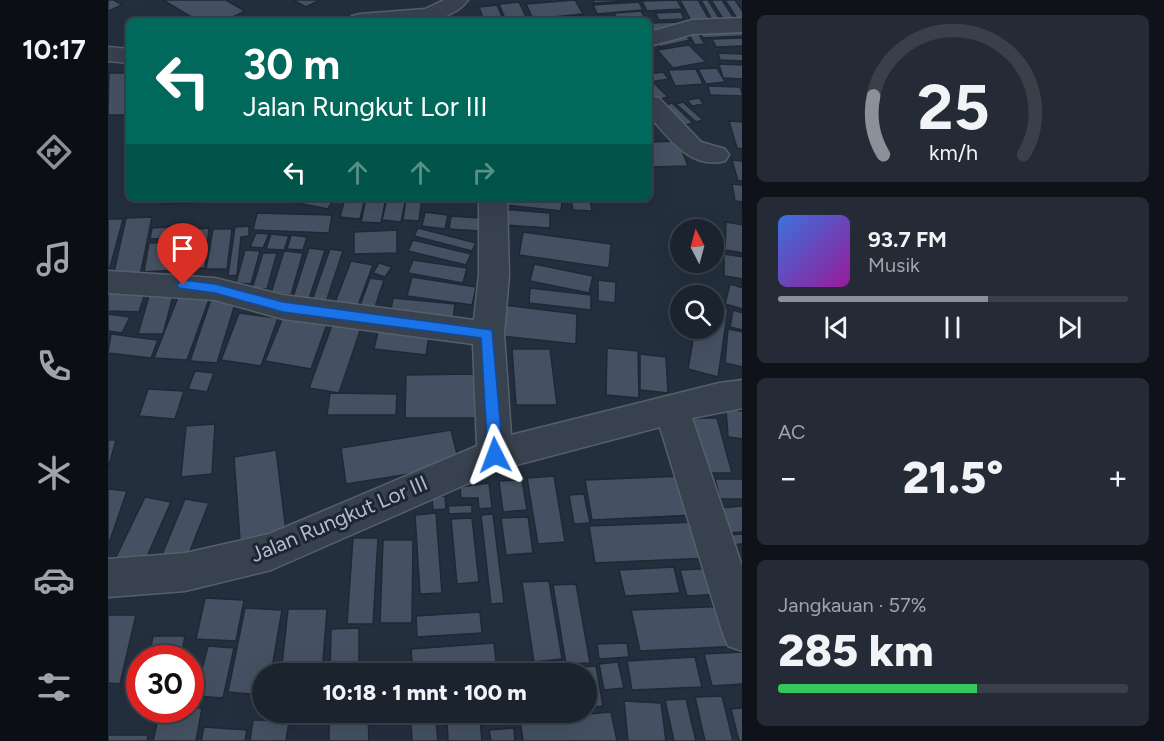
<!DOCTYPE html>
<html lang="id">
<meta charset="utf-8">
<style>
:root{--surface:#1b232e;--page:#242b36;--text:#f1f3f6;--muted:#a0a4aa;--line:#39404a;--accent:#8c9099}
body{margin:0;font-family:Figtree,sans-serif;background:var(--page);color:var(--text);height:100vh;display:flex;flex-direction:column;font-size:22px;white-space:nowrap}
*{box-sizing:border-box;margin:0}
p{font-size:20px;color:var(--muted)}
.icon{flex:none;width:33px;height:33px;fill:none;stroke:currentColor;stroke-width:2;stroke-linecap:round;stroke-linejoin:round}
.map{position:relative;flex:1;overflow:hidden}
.sheet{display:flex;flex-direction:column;gap:15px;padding:15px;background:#0f1319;width:422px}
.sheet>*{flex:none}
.top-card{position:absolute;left:18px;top:18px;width:526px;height:183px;border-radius:9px;box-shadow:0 6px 24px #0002,0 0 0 2px var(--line);background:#00695c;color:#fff;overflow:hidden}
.needle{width:39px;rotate:354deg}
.buttons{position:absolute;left:562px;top:219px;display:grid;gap:12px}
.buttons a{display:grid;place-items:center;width:54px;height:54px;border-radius:50%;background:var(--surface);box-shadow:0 6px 24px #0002,0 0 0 2px var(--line);font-size:30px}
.speed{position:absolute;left:18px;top:645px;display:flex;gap:12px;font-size:30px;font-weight:700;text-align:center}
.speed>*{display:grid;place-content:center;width:78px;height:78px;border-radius:50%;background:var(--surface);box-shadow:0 6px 24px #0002,0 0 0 2px var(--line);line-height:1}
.speed .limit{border:9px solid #d22;background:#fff;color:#111}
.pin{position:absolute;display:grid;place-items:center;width:51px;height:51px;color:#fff;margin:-62px -26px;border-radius:50% 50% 50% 0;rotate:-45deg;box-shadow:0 0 6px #0007}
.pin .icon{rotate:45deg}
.me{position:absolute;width:66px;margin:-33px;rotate:357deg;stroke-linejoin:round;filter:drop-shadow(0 0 4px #0008)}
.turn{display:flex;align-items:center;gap:21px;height:126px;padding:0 18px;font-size:27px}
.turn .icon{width:78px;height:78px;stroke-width:2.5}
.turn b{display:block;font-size:42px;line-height:51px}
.lanes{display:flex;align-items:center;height:57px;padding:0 18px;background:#0003;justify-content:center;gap:30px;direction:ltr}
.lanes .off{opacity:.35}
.big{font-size:45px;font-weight:800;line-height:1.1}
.sheet .widget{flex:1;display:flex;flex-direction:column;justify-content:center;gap:9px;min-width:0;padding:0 21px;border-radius:9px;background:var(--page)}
.sheet .dial{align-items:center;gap:0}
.dial svg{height:156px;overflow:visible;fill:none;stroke:var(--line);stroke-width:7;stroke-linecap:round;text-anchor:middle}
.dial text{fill:var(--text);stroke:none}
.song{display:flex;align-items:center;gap:18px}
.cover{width:72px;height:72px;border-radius:9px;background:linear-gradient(135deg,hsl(220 70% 55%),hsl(300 70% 35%))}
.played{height:6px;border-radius:3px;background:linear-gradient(90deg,var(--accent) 60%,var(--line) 60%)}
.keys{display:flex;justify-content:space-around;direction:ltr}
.heat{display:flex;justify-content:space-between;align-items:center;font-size:33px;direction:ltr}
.charge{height:9px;border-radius:4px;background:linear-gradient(90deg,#34c759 57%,var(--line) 0)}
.trip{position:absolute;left:144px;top:663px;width:345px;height:60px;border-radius:30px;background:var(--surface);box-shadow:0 6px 24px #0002,0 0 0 2px var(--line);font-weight:800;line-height:60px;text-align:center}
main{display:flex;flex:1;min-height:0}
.dock{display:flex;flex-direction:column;width:108px;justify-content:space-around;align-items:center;background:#0b0e12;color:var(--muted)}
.dock .icon{width:42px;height:42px}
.dock .active{color:var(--accent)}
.dock b{font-size:27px;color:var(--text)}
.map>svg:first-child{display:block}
.building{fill:#455162;stroke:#1f2835;stroke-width:1.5}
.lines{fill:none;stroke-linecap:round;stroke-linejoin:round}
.minor-casing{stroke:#565f6c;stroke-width:3}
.minor{fill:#38414e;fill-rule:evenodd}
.route{fill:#1a73e8;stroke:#114b97;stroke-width:1.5}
.labels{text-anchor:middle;stroke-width:6;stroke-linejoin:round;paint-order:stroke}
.street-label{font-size:21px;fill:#b4bcc9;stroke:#1d2633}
</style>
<main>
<nav class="dock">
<b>10:17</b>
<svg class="icon active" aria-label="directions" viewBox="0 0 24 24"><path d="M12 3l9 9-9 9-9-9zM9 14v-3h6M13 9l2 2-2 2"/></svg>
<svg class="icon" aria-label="music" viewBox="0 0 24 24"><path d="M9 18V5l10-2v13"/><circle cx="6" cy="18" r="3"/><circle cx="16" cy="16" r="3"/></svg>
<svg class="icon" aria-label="phone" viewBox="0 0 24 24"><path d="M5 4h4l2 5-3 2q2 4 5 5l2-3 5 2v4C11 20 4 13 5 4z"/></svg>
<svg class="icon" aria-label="climate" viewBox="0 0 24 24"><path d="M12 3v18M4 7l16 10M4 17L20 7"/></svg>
<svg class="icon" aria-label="car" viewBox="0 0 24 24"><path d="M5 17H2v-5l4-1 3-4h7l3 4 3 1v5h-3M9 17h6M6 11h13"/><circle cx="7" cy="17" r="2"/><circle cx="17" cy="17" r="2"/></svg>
<svg class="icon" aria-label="filters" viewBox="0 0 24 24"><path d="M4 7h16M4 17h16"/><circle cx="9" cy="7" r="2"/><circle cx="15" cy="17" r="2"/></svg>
</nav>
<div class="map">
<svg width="635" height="741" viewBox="0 0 635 741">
<rect width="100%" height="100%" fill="#242f3e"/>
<path class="building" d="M0,0h6l8,5 -14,6z
M55,0h63l19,11 -20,10h-27z
M185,0h27l-14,7z
M467,0l8,14 -50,5 -7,-15z
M485,0h50l-49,3z
M569,0l5,9 -35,2 -5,-10z
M572,0h18l14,24 -18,2z
M593,0h7l15,24 -8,1z
M603,0h11l13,20h-11z
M617,0h10l8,12v8h-5z
M411,2l9,19h-22l-7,-17z
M531,2l4,8 -46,4 -4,-9z
M389,5l7,16h-20l-5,-14z
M533,11l6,10h-29l-4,-8z
M573,12l3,7 -25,1 -4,-7z
M475,15l2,5 -32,1 -1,-4z
M572,22l4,7 -34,1v-7z
M590,29h45v7l-40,2z
M588,30l9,14 -10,1 -8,-14z
M575,33l7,7 -30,7 -7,-8z
M635,38v8l-27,1 -4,-8z
M581,45l17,17 -33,6 -16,-18z
M610,53l25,1v7l-23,-1z
M611,64l24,1v14l-20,-1z
M609,68l8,14 -19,2 -8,-15z
M588,69l7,15 -28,2 -7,-16z
M555,72l6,7 -19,3v-8z
M1,73h20v42h-21z
M545,82l15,15 -15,4 -3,-3v-15z
M600,86l32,1 3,9 -33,-1z
M591,98l5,6 -12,2 -5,-6z
M575,102l20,18 -7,2 -20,-18z
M564,103l21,20 -14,4 -21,-20z
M621,121l14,1v27l-6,-1z
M570,141l10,25 -38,1v-25z
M624,160l11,1v20h-5z
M624,184l11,1v17l-8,-1z
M55,198h49v4l-50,2z
M187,198h39l-6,11 -36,-7z
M237,198h20l-5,21 -20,-2z
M258,198h20l-5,25 -20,-1z
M279,198h19l-5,24 -19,-2z
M298,198h16l-3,23 -16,-1z
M389,198l65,3 -1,10 -65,-7z
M463,198h19l2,13 -19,-1z
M395,209l47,4v15l-48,-3z
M317,212l23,3 -3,14 -23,-3z
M149,213l75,2 -3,18 -76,-3z
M343,216l29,2 -1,13 -30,-2z
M44,217l-12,59 -27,1 13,-59z
M0,219h15l-15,56z
M618,222l17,3v28l-18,-3z
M73,226l-2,12 -29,1 2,-11z
M141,226v10l-8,1 -4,38 -9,1 7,-49z
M101,228l-4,40 -27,2 5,-40z
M310,228l58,15 -4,8 -58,-15z
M105,229h19l-5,40h-21z
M289,230v23l-43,1v-22z
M415,232l88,12 -2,24 -90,-13z
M148,233l13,1 -6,14 -13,-1z
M163,234l18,2 -5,14 -18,-1z
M183,235l16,2 -4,13 -16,-1z
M305,240l58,14 -5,11 -58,-14z
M72,242l-5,28 -31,2 5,-29z
M201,248l16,2 -16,49 -16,-2z
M222,249l13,2 -18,54 -14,-2z
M137,250l15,1 -9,33 -15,-1z
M176,251l19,2 -12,42 -20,-2z
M155,253h14l-10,36h-15z
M616,254l19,3v22l-19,-3z
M305,260l54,8 -4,15 -55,-10z
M243,261l22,4 -16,43 -23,-3z
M271,263l13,4 -7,10 -12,-4z
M426,264l59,12 -4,17 -59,-12z
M304,277l64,10 -4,18 -65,-9z
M262,278l14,2 -10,30 -15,-2z
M490,280l18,2 -1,21 -17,-2z
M622,284l13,4v21l-18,-5z
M0,285l39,2 -8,25 -31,-1z
M422,288l61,7v15l-62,-7z
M72,292l31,2 -24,66 -33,-2z
M41,296h24l-10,38h-25z
M285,298l62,6 -2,17 -63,-6z
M103,299l25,2 -19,62 -27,-2z
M396,305l73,9 -1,30 -76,-8z
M606,306l14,3 -10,68 -30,-8 7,-41h19z
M625,310l10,3v17l-13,-3z
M131,313l39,5 -17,48 -40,-6z
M0,314l22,3 -8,16 -14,-2z
M175,317l44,7 -16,45 -46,-8z
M227,317l28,5 -24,71 -30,-5z
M620,329l15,3v35l-18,-4z
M270,331l51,5 -3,19 -52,-6z
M3,334l47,6 -7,18 -43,-5z
M499,348l31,3 1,47 -33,-3z
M404,349h38l7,56h-41z
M532,354l26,3 2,36 -28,-3z
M87,371l19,2 -7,19 -19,-3z
M366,374l2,44h-71l1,-43z
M40,389l36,2 -9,28 -36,-3z
M222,393l67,1 -1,21h-69z
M618,409l17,2v28l-15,-2z
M576,418h33l15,55h-35z
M107,424l-3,50 -31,3 5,-51z
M343,430l9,36 -114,18 -5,-36z
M0,440h8l-8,29z
M168,450l10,81 -46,9 -6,-83z
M446,476l11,66 -27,2 -11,-66z
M577,476l10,39 -103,5 -7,-40z
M607,479h28v20h-23z
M414,480l5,30 -24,2 -4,-31z
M381,483l3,25 -13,1 -1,-11h-17l-1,-11z
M0,489l19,2 -19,55z
M476,494l6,29 -16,1 -5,-29z
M337,496l1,13 -13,1 -1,-13z
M37,497l26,5 -29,66 -28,-7z
M77,499l24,4 -23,58 -25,-4z
M364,505v8l-23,1 -1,-8z
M635,506v26l-25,2 -8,-25z
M328,513l6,80 -22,1 -5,-79z
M385,514l11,89 -13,1 -10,-89z
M420,517l5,36 -27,2 -5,-37z
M364,518l7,64 -22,2 -6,-65z
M590,522l11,36 -114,5 -6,-37z
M635,534v10l-12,1 -3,-10z
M245,538h25l-5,86h-26z
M275,540h30l-1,83h-32z
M566,567l6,26 -55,3 -6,-26z
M609,568l6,26 -36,2 -7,-26z
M441,581l13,78 -28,3 -12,-80z
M468,584l14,79 -24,1 -13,-79z
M97,598l39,2 -8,41 -40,-2z
M624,606l11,40 -103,5 -9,-41z
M137,608l37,2 -11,64h-9v21l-34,-3z
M180,609h39l-5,65h-41z
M372,612l2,21 -65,4 -1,-21z
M0,615h28l-16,69 -12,-1z
M251,628v46h-29l1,-45z
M45,636h32l-4,22h-32z
M386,643l3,28 -84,3 -2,-25z
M519,643l2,14 -30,2 -2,-15z
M100,646l26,2 -11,50 -28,-2z
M635,652v32l-31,2 -8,-32z
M587,657l7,30 -70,3 -5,-29z
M510,662l6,26 -20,2 -5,-26z
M488,666l7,40 -17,2v-34l-57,-3z
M614,696l11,45h-28l-10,-44z
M578,699l10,42h-22l-9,-41z
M516,701l37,2 5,38h-38z
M82,707l12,1 -6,33h-43l7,-31h30z
M635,708v33h-4l-8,-32z
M503,712l6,29h-94l-3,-21z
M260,715l1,26h-40v-24z
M145,720l36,1 -3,20h-36z
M372,720l2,21h-34l-1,-18z
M328,721l2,20h-26l-1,-18z
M96,727l43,3 -2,11h-44z
M406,728l1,13h-24l-2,-11z
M0,735h40l-1,6h-39z"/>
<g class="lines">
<defs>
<path id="minor" d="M336,0h24c-22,31 -86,21 -119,21l3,-5 8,-2 65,-5z
M635,18v14l-50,2 -43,12v-14l42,-12z
M0,47l21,2v14l-21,-2z
M542,96l9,2 42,44 24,7 4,6 -4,6c-34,9 -55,-22 -75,-44z
M371,198h28l2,77 -5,59 7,101 208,-52 24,-3v28l-51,10 51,151v82l-15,-5 -6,-15 -62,-204 -159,42 -230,101 -86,21 -77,6v-38l77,-6 84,-19 208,-88 -4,-102 -190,-25 -68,-19 -107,-7v-22l107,7 68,17 191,25 5,-45z"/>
</defs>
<use href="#minor" class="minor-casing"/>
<use href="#minor" class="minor"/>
</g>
<path class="route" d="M75,280l32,4 68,18 209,28 11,125 -2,5h-11l-2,-5 -7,-117 -198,-26 -68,-19 -36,-5 -2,-3z"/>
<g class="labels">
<g class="street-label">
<text transform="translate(231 519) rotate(-23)" y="7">Jalan Rungkut Lor III</text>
</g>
</g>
</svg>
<div class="buttons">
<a><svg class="needle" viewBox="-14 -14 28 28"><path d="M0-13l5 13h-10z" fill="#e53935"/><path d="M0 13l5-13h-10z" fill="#a0a4aa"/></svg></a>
<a><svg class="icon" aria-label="search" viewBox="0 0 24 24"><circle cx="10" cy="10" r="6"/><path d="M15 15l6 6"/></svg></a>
</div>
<div class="speed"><div class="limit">30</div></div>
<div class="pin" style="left:75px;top:285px;background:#d93025"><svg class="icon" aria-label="arrive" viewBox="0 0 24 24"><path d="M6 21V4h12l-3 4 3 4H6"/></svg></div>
<svg class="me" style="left:387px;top:455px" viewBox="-20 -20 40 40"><path d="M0-17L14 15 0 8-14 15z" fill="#1a73e8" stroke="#fff" stroke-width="4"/></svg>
<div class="trip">10:18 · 1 mnt · 100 m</div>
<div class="top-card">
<div class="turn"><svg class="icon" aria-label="left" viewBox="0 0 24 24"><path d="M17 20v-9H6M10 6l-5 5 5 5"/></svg><div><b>30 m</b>Jalan Rungkut Lor III</div></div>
<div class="lanes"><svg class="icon" aria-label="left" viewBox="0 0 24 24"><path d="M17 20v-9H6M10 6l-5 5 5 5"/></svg><svg class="icon off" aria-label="ahead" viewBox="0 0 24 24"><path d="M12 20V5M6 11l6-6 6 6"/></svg><svg class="icon off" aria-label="ahead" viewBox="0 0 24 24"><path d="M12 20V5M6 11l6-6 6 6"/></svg><svg class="icon off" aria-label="right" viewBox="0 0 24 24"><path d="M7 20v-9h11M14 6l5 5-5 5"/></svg></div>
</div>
</div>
<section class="sheet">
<div class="widget dial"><svg viewBox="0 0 100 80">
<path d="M14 69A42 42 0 1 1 86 69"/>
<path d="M14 69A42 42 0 0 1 9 39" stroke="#8c9099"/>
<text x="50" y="56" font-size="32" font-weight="700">25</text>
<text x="50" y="72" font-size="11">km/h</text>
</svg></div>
<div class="widget">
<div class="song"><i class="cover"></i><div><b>93.7 FM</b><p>Musik</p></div></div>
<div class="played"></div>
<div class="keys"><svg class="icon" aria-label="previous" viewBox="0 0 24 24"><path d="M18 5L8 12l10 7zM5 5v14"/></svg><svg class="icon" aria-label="pause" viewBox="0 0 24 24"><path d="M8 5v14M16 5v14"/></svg><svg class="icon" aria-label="next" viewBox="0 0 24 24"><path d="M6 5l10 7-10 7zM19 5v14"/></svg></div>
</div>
<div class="widget"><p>AC</p>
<div class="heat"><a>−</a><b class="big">21.5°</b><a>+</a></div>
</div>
<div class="widget"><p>Jangkauan · 57%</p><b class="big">285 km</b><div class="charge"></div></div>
</section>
</main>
